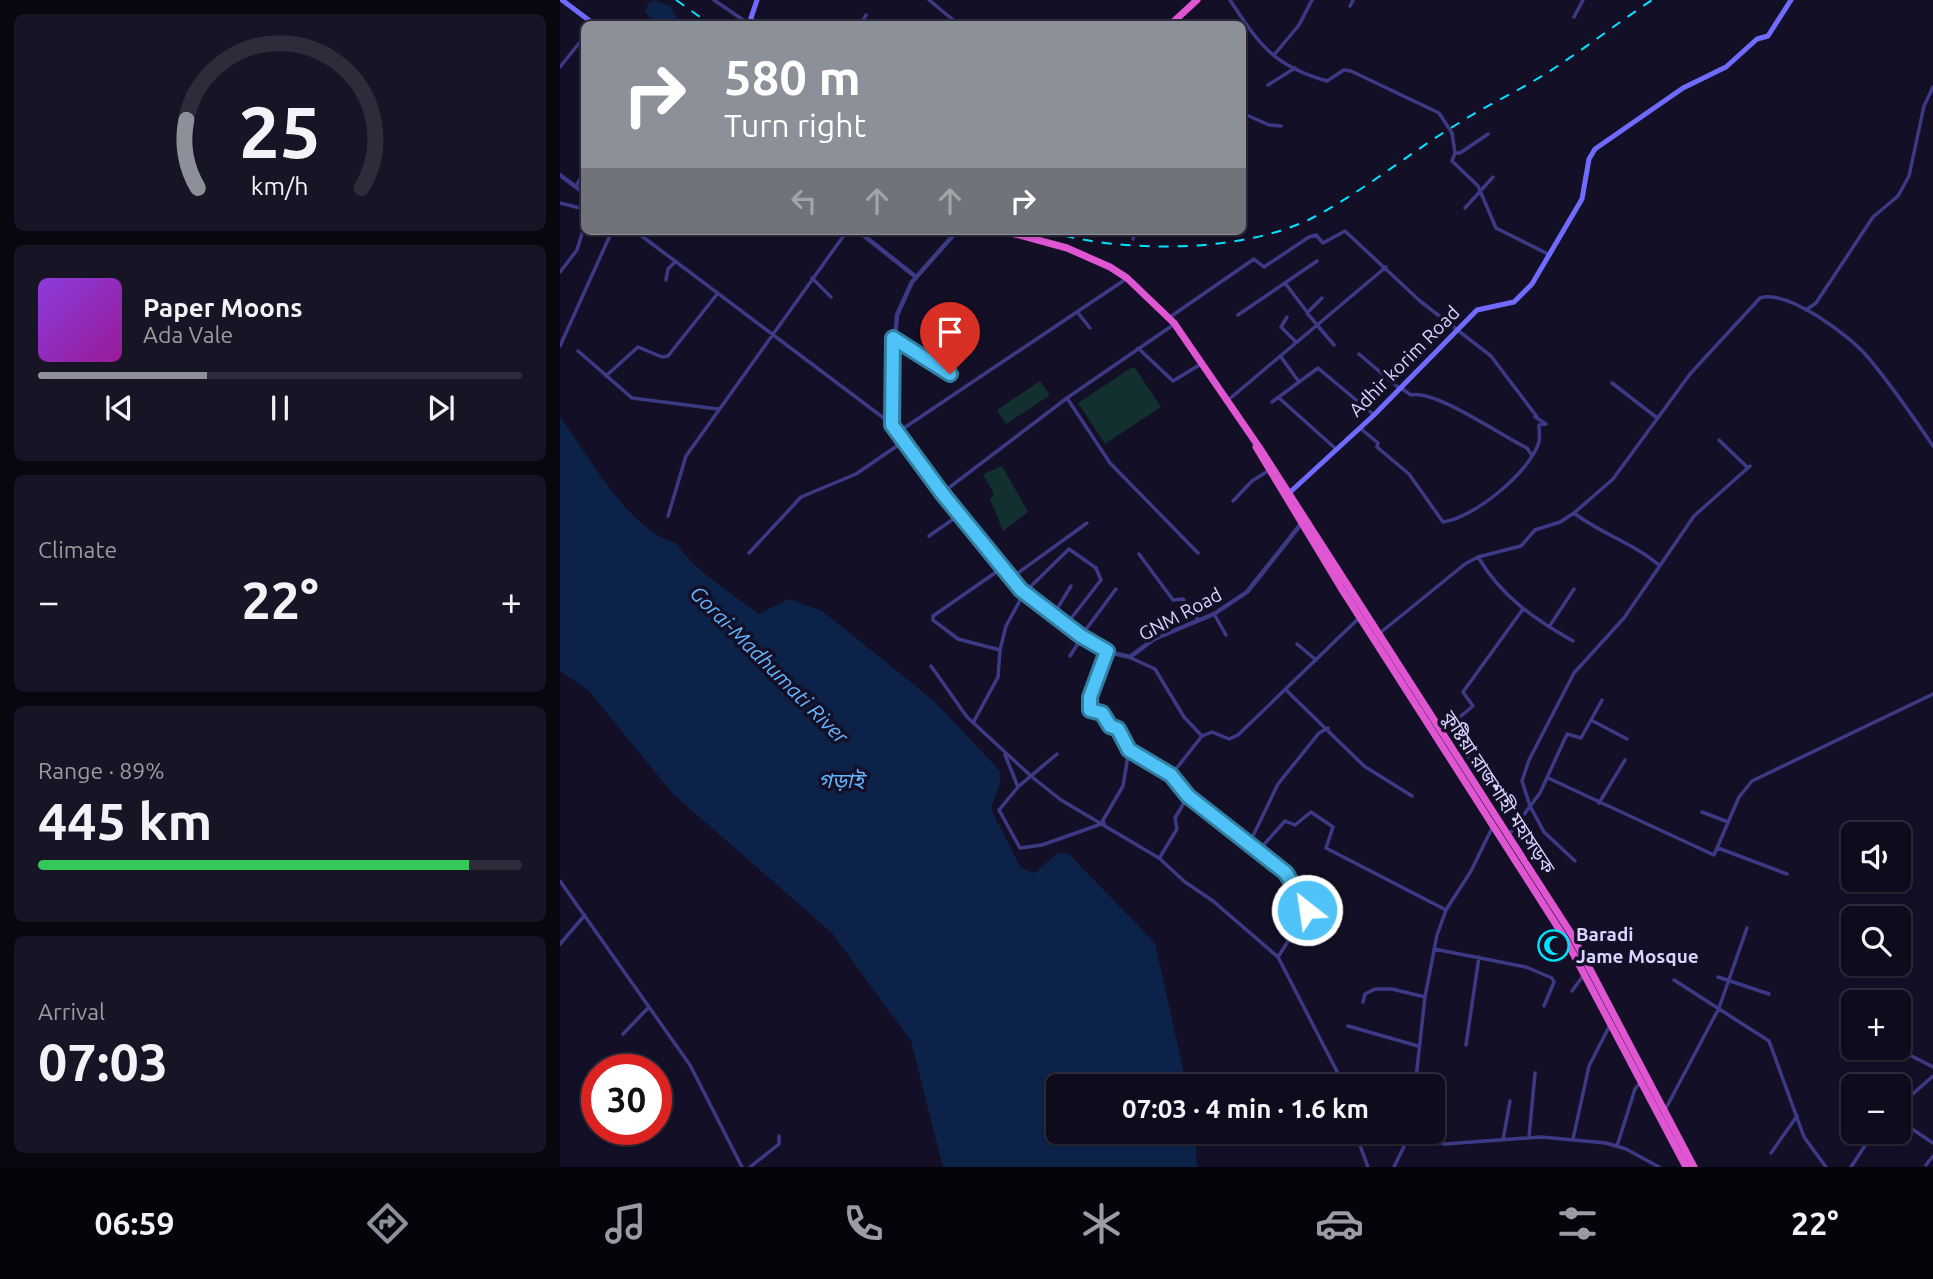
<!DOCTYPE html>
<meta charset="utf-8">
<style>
:root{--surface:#0e0b1c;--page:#171425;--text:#f1f3f6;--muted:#9b9ba3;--line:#2e2b3b;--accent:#8c9099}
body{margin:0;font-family:Ubuntu,"Noto Sans Bengali",sans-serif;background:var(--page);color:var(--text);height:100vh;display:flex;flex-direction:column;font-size:26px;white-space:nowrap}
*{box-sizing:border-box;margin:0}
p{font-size:23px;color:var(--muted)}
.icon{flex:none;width:38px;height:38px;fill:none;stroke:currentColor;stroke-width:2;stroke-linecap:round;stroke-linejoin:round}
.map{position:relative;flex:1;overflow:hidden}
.side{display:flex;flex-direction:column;gap:14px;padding:14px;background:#08060f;width:560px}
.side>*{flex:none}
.guide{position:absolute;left:21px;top:21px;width:665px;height:214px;border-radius:10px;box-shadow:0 2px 5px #0004,0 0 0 2px var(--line);background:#8c9099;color:#fff;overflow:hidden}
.fabs{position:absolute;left:1281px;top:822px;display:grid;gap:14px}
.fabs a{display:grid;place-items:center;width:70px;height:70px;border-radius:10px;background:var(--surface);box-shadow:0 2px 5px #0004,0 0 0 2px var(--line);font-size:35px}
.speed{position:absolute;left:21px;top:1054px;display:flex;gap:14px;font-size:35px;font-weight:700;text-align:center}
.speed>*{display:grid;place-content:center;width:91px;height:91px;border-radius:50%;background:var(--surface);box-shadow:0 2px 5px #0004,0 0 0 2px var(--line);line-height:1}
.speed .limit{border:10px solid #d22;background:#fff;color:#111}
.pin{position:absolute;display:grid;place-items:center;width:60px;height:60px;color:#fff;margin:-72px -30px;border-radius:50% 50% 50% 0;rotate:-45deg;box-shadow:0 0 7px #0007}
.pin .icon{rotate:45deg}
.me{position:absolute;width:77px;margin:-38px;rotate:330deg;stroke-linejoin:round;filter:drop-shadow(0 0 5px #0008)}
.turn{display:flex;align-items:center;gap:24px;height:147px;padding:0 28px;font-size:32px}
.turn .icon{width:91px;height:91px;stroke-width:2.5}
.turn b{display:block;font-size:49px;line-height:60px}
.lanes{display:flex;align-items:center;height:66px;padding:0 28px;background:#0003;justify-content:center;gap:35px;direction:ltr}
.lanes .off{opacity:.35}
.big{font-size:52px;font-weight:600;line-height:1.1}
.side .widget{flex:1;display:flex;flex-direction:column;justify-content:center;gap:10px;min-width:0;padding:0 24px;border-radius:10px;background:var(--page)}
.side .dial{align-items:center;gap:0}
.dial svg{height:182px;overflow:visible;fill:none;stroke:var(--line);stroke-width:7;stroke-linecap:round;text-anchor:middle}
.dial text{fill:var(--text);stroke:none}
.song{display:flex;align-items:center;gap:21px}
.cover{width:84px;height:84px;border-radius:10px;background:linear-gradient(135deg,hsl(270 70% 55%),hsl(300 70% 35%))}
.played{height:7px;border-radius:4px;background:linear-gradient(90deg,var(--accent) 35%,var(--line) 35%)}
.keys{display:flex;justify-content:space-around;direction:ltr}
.heat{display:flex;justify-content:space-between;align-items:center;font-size:38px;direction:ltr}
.charge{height:10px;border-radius:5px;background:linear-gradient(90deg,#34c759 89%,var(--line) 0)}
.trip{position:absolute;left:486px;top:1074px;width:399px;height:70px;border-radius:10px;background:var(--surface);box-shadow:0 2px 5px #0004,0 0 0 2px var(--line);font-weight:600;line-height:70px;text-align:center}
.tab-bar{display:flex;height:112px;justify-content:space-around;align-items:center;background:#06040b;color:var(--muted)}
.tab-bar .icon{width:49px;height:49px}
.tab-bar .current{color:var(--accent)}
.tab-bar b{font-size:32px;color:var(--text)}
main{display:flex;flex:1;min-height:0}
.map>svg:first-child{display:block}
.green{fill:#12302f}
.water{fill:#0c2248}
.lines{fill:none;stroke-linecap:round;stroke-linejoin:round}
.minor{stroke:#3d3a85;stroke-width:3.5}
.tertiary{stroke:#3d3a85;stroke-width:4.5}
.secondary{stroke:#6f6bff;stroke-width:5}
.trunk{stroke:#e055d1;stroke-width:7}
.rail{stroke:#00e5ff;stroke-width:2;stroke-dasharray:10 9;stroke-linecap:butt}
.route-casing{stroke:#337fa1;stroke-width:18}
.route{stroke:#4fc3f7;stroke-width:12}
.labels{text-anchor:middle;stroke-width:7;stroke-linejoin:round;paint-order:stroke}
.street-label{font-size:19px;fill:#d9d4ff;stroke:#130f26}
.poi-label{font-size:19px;font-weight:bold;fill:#d9d4ff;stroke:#130f26;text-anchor:start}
.water-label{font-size:21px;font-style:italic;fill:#62b6ff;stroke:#130f26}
</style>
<main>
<section class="side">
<div class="widget dial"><svg viewBox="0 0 100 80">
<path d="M14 69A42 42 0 1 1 86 69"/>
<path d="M14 69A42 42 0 0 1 9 39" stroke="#8c9099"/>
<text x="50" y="56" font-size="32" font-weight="700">25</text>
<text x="50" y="72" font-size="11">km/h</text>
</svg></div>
<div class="widget">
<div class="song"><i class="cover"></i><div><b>Paper Moons</b><p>Ada Vale</p></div></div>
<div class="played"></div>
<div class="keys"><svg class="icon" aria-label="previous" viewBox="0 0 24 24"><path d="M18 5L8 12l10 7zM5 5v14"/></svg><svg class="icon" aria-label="pause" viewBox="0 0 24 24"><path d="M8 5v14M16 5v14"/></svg><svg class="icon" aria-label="next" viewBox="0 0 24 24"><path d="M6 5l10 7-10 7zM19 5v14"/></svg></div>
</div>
<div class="widget"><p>Climate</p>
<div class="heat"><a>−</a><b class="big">22°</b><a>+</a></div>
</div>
<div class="widget"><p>Range · 89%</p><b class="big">445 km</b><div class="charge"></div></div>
<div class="widget"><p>Arrival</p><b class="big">07:03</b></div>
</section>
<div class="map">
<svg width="1373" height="1167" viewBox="0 0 1373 1167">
<rect width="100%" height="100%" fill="#130f26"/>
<path class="green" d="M571,368h4l26,39 -56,37 -27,-41z
M480,381l10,14 -44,29 -9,-14z
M442,466l26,46 -25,19 -13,-32 4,-5 -11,-20z"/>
<path class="water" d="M95,0l15,6 10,16 -22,2 -13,-12 4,-9z
M0,417c29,39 69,114 116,126 19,29 56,50 83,71l29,-15 34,12 43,34 71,58 64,68c3,17 -9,25 -8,40l29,57 13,5 24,-20 11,1 86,89 32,144h-128v45h136l2,35h-254l-32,-126 -79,-108 -159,-139 -84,-103 -29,-20z"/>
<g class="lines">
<path class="minor" d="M154,0l35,24
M369,0l29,24
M670,0c29,44 43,66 97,81l17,-11 7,1 88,42 13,20 3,20
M790,6l3,-6
M1014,17l9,-17
M192,19l8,5
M301,24l5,-9
M714,55l25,-30 13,-25
M0,67l24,-30
M708,85l27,-17
M682,113l27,12 12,1
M928,134l-28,19h-5l-3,8 26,25 18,42 54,27
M16,186l8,-14
M0,203l24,6
M905,208l28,-31
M75,231l258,194 4,21 -41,28 -55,23 -52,56
M573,239l3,-8
M0,272l17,-22 7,-23
M252,278l19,19
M106,280l2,-11 8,-8
M725,283l22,29
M762,298l-15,15 27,32
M1246,310l10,-7 57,-86 25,-21 11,-20 15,-70 9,-19
M518,313l12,15
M678,315l79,-54
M610,317l84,-58 10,8 45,-30 7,-2 7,8 22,-12 75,70 71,55 46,61
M727,317l-6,10 15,15
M335,339l55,35
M0,346l52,-115
M578,348l35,33 28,-17
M18,351l54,47 86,11
M799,354l41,35
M721,357l18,25
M46,376l32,-29 24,10 6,-1 50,-63
M1052,383l44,34
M841,388l10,7c24,-6 92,42 116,53l4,6
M718,397l59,53
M507,398l43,65 88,90
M667,401l159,-134
M712,402l46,-34 56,47
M800,428l18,15 -1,4 32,27 34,48c31,-4 87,-50 96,-80 1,-5 0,-12 0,-17l7,-1 -11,-7
M338,432l228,-153
M1159,440l29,28
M382,493l125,-95 106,-73
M673,501l19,-20 16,-10
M1014,513c27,21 60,30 86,53
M108,516l18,-60 161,-225
M369,536l30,-21
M579,554l34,46 10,-1 15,21
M918,557c23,39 56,62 95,84
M451,578l76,-55
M494,614l17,-28
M654,614l12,21
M989,627l25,-38
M820,633l85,-69 13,-7 43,-11 14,-16 25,-8 14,-9 39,-34 77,-105 70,-76c27,-9 87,36 106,57 24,28 46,60 67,91
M521,636l35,-47
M737,644l19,16
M440,650l-42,-11 -25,-19v-4l69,-48
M546,652l-18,55 14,6 7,13 9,3 11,21 42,25 17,21 98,77 20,34v6l-28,44
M510,656l12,-19
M571,658l24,11 29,48 18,19
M371,666l36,51 65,60 29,23 98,58 26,24 28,19 65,56 67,130
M726,690l78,76 48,30
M1031,720l36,19
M413,723l25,-46 2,-27 6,-24 18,-33 45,-44 27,19 5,12 -35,45
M888,728l20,29
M883,731l30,-25 -10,-14 60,-83
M445,755l13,32 -19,23 21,38 22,-3 62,-22
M612,774l30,-38 10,-4 17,7 9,-4 122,-118
M988,778l166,77 25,-58 13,-16 181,-87
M459,786l38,-32
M1039,803l26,-43
M1142,812l26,10
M542,822l21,-36 6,-36
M948,836l32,-43 27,-59 14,4 21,-38
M690,842l28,-58 41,-51 9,-5
M1158,848l69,26
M699,850l26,-29 10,4 16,-13 22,15 -7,21 120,62
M600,857l17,-28 -2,-11 13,-22
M1015,861l-31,-29 -14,-26 -8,-25 7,-21 45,-87 50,-55 70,-102 56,-50
M0,881l130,184 52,102
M0,944l25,-29
M874,949l92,18 26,11 2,4 -10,24
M1158,977l51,17
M1114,980l95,61 35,96 22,30
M1012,991l11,-15
M803,1002l2,-8 10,-5h17l33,8
M788,1026l70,20
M63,1034l26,-27
M906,1045l13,-88
M1336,1048l37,19
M855,1087l10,-90 12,-62 9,-25 25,-39 22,-45
M1339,1106l34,-30
M1105,1110l54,-102 28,-80
M1339,1120l34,23
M795,1132l13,35
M850,1135l35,9 96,-7 65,6 20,6 33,18
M969,1137l6,-64
M1013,1139l16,-73 21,-41
M943,1140l7,-39
M1057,1146l18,-57 5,-6
M1211,1153l26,-37
M1366,1165l7,-9
M190,1167l29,-23v-8
M834,1167l17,-35
M1291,1167l23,-35"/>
<path class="tertiary" d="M0,175l24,18
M298,231l58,46
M397,231l-45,51 -15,33 -6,71 2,39 49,68 79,97 79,60 30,7 24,-18 60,-25 33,-22 54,-68"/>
<path class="secondary" d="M2,0l32,24
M189,24l8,-24
M727,495l87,-80 103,-105 37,-8 18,-18 50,-85 7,-40 6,-10 88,-61 43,-21 31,-28 11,-3 23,-36"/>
<path class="trunk" d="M611,24l26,-24
M444,231l63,17 43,19 17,11 47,45 87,127 311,485 122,232
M696,447l85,141 225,352 120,227"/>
<path class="rail" d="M116,0l34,24
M486,231c74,22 195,23 266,-13 52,-27 97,-65 147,-95 31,-20 66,-35 97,-56 32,-21 63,-45 96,-67"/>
</g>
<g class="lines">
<defs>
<path id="route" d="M390,374l-57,-36 -1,87 50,68 79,97 60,46 26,15 -17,46v13l12,3 8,13 8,3 11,21 42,25 17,21 98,77 21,37"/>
</defs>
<use href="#route" class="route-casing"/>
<use href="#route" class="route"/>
</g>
<defs>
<symbol id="mosque-ring" viewBox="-11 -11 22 22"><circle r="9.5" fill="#130f26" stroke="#00e5ff" stroke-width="1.5"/><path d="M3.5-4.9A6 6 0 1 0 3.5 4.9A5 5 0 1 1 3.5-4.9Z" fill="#00e5ff"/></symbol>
</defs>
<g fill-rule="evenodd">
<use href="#mosque-ring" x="976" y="928" width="35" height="35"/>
</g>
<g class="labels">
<g class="street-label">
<text transform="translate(844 361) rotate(-45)" y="7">Adhir korim Road</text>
<text transform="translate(620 614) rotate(-28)" y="7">GNM Road</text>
<text transform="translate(939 792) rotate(57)" y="7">কুষ্টিয়া রাজশাহী মহাসড়ক</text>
</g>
<g class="poi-label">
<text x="1016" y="941">Baradi<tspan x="1016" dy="22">Jame Mosque</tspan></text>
</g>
<g class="water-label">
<text transform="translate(209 665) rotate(45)" y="7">Gorai-Madhumati River</text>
<text x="281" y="788">গড়াই</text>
</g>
</g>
</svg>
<div class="fabs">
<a><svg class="icon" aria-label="sound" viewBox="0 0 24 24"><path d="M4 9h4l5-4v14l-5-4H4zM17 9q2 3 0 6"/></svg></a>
<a><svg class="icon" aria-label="search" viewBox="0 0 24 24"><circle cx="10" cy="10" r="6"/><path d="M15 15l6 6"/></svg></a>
<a>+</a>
<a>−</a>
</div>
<div class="speed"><div class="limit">30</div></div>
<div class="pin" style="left:390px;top:374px;background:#d93025"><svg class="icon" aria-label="arrive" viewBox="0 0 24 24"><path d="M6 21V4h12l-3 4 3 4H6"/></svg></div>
<svg class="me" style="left:747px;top:910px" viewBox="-20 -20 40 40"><circle r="17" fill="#4fc3f7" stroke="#fff" stroke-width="3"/><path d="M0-11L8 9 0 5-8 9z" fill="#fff"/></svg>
<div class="trip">07:03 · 4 min · 1.6 km</div>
<div class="guide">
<div class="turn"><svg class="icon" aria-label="right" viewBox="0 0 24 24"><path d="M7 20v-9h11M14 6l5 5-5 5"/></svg><div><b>580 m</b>Turn right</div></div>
<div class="lanes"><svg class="icon off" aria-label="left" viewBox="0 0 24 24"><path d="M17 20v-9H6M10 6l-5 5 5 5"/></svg><svg class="icon off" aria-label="ahead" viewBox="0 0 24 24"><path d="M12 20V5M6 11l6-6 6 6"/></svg><svg class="icon off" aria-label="ahead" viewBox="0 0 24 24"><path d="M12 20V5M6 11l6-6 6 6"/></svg><svg class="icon" aria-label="right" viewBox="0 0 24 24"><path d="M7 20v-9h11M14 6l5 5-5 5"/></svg></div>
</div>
</div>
</main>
<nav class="tab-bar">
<b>06:59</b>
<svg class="icon current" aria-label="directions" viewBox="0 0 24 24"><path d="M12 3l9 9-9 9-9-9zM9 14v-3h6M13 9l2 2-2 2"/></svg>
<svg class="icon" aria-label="music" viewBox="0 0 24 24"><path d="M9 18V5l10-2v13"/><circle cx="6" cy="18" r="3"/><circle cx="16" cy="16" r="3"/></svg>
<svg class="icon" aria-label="phone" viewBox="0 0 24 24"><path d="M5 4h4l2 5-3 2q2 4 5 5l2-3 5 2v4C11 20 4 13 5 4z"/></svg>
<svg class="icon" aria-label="climate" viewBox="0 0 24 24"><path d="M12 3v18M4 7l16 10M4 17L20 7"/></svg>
<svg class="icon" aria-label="car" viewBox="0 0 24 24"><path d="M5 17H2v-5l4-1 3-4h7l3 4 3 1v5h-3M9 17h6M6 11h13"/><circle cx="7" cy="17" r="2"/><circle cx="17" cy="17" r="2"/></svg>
<svg class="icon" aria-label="filters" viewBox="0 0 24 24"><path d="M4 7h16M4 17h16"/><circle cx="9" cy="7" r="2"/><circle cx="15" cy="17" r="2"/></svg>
<b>22°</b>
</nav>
